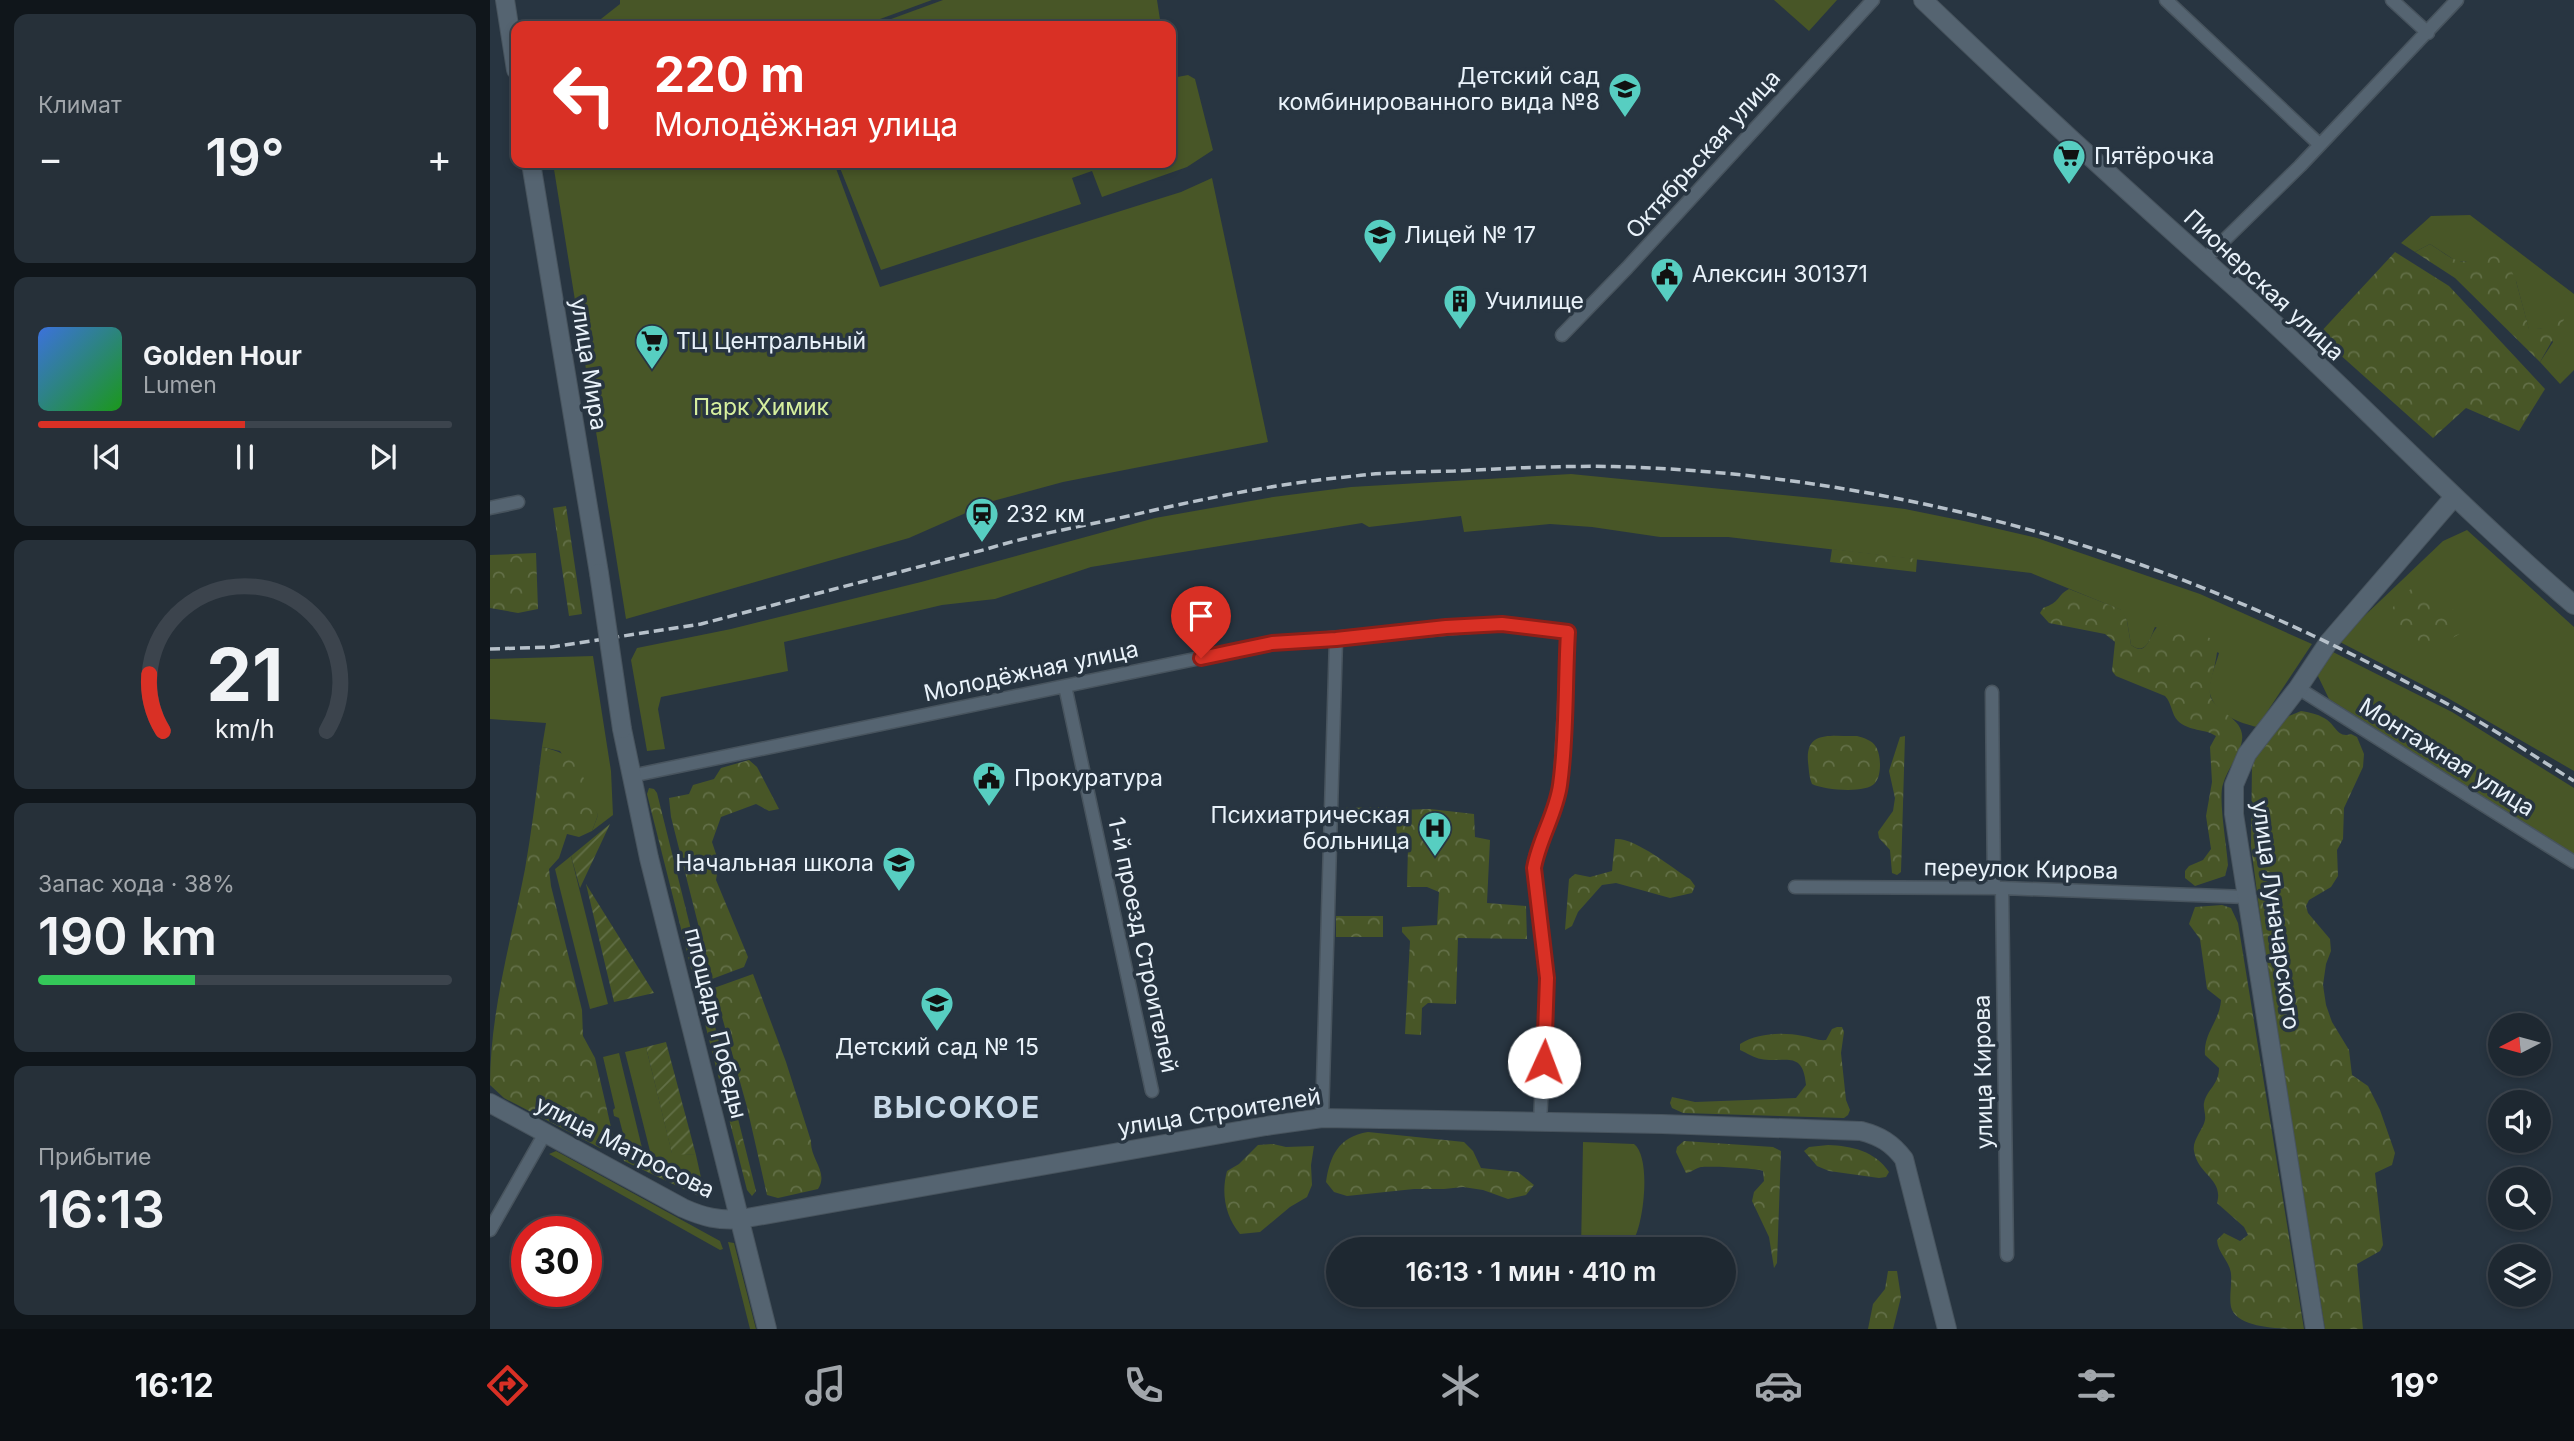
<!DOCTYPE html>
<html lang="ru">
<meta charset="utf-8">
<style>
:root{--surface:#1e2831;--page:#263039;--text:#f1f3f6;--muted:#a1a6ab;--line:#3c444d;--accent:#d93025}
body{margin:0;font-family:Inter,sans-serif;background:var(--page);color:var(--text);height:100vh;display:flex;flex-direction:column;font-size:26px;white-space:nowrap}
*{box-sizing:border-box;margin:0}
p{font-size:23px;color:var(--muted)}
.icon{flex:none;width:38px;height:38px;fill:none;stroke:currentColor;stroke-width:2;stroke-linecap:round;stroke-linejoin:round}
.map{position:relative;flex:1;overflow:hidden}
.drawer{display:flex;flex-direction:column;gap:14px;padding:14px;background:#10161b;width:490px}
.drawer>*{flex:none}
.hud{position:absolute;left:21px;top:21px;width:665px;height:147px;border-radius:14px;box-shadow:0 4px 10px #0003,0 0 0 2px var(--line);background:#d93025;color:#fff;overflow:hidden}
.needle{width:46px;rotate:264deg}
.fabs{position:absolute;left:1998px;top:1013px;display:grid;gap:14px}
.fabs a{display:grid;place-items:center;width:63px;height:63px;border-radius:50%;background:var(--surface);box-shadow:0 4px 10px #0003,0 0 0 2px var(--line);font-size:35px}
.speed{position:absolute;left:21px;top:1216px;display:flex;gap:14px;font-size:35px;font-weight:700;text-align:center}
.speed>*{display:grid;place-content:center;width:91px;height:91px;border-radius:50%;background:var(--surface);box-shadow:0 4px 10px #0003,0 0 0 2px var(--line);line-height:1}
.speed .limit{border:10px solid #d22;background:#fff;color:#111}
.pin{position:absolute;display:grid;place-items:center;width:60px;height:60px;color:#fff;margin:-72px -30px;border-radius:50% 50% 50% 0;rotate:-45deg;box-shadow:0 0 7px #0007}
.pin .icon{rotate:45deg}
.me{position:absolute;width:77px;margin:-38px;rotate:2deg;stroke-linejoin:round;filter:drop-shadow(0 0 5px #0008)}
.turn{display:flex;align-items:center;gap:24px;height:147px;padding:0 28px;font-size:32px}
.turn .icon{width:91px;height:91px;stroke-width:2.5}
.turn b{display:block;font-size:49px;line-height:60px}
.big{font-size:52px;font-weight:600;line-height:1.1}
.drawer .widget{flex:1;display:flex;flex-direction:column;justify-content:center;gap:10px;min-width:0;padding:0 24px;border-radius:14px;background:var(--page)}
.drawer .dial{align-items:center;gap:0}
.dial svg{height:182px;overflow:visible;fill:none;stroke:var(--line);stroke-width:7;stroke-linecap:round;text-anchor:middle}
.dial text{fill:var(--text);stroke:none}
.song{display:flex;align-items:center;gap:21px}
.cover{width:84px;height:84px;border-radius:10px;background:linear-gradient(135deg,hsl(220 70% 55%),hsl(120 70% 35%))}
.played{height:7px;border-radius:4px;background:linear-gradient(90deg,var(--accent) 50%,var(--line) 50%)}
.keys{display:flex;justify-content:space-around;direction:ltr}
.heat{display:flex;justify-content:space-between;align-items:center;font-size:38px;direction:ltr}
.charge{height:10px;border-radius:5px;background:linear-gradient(90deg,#34c759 38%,var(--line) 0)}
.trip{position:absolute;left:836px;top:1237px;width:410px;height:70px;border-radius:35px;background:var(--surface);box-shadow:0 4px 10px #0003,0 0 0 2px var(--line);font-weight:600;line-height:70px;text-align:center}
.menu{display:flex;height:112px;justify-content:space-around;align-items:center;background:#0c1014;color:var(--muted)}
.menu .icon{width:49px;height:49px}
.menu .on{color:var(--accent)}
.menu b{font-size:32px;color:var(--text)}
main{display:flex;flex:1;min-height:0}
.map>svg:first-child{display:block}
.green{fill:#485627}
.forest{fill:url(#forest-crowns)}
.garden{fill:url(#garden-furrows)}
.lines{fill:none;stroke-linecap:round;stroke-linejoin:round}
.street-casing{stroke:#48545e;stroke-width:15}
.secondary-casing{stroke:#48545e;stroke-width:20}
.street{stroke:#556471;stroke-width:12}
.secondary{stroke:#556471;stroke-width:18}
.rail{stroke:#b7c1ca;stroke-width:3.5;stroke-dasharray:10 5;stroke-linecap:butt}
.secondary-bridge-casing{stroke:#48545e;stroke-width:20;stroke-linecap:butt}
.secondary-bridge{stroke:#556471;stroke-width:18}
.route-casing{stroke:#8d1f18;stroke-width:18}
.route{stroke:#d93025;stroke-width:12}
.labels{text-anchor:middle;stroke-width:7;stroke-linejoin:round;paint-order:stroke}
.poi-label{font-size:23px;fill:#e9f2fa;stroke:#283541;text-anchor:start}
.street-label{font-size:23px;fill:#e9f2fa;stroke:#283541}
.park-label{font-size:23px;fill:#d6ef9e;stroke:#283541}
.district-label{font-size:30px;font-weight:bold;letter-spacing:2px;fill:#c8d9e8;stroke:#283541}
</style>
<main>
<section class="drawer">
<div class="widget"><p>Климат</p>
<div class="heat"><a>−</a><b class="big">19°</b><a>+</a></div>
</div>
<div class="widget">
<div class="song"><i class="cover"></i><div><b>Golden Hour</b><p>Lumen</p></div></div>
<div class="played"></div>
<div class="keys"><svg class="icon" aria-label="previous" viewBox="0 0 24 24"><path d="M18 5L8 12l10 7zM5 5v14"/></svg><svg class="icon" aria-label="pause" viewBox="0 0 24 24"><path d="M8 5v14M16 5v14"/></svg><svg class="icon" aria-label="next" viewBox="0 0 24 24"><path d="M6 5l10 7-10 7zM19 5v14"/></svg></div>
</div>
<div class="widget dial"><svg viewBox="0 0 100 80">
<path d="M14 69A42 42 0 1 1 86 69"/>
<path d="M14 69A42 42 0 0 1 8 44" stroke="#d93025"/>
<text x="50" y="56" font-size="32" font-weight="700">21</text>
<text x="50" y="72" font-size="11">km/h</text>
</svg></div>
<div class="widget"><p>Запас хода · 38%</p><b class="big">190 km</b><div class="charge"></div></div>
<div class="widget"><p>Прибытие</p><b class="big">16:13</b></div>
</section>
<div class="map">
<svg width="2084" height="1329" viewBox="0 0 2084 1329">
<defs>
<pattern id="forest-crowns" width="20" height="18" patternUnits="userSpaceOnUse" patternTransform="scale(1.75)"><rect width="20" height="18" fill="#485627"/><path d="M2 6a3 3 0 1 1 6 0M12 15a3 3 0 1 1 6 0" fill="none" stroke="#626f47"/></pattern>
<pattern id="garden-furrows" width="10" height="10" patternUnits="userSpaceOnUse" patternTransform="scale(1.75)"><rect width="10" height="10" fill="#485627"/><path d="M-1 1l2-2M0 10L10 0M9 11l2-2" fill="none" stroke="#626f47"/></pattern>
</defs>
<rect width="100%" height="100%" fill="#283541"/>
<path class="green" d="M130,0h312l-71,26h-269l28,-22z
M453,0h214l4,26h-289z
M1284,0h63l-28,31z
M681,75l1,3 16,-3 7,4 18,71 -26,17 -85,30 -10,-26 -20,7 9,26 -200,66 -43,-107h333z
M63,163h281l46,124 301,-95 31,-14 56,264 -205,40 -70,19 -84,37 -283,81z
M1980,215l104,79v76l-14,14 -20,-22 13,-20 -10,-14 -14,2 -13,-49 -44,-20h-16l-26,-17 -15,8 -14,-9 30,-27z
M1081,474l253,25 81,10 59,12 73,17 163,56 112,50 -55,83c-17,-4 -39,-12 -46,-30 -5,-12 5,-32 8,-44l-64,-26c-5,12 -9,29 -24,18l-4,-24 -6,-11 -90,-37 -303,-36h-68l-68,-10 -42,-3 -86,8 -3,-16 -92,11 -7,-4 -271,44 -96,32 -53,6 -158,37 4,29 -127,26 -3,12 7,40 -18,2 -16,-91 6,-12 94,-19 190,-47 234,-64 118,-21 78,-10z
M1977,530l107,97v144l-128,-74 -108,-56 105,-100z
M1841,651l121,61 122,76v66l-245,-155 -12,-25z
M103,656l18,115 2,44 -21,16 6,-16 -38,-64 -18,-4 4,-24 -56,-4v-60z
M81,856l37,148 -18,5 -35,-140z
M156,1047l26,106 24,2 6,27 -50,-23 -27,-107z
M129,1053l25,103 -17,-7 -8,-31 -5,-2 -1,-6 2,-2 -12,-51z
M1093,1142l51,2c17,13 10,75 1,93 -3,4 -8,9 -11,12h-43z
M66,1151l164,90 3,8 -3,1 -171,-96z
M238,1242l6,1 22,86h-6z"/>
<path class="forest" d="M1940,244c25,16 30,26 57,7l19,7 10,23 13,48 14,-1 9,-15 14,3 -26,46 -85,-84 -40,-26z
M1905,252l54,34 96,103 -26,42 -53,-23 -33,30 -115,-103z
M76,506l16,108 -13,2 -16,-108z
M1342,549l85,10 -1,13 -86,-10z
M46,553l2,56 -20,4 -28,-5v-53z
M1930,585l43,32 2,14 -20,11 -24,1 -13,-12h-14l-5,-16c7,-15 15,-24 31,-30z
M1579,589l53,21 5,11 4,24c19,14 17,-14 30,-21l56,16c3,19 -11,46 -6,58 8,16 34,21 31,42 -2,15 -15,29 -19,44 -5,14 4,63 5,81l-3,11 -30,10 -10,-8v-7l4,-5 14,-6 8,-11 -5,-33 6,-34 -2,-35 6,-11c-12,-8 -26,-4 -38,-15 -7,-7 -6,-18 -13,-25l-49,-20 -4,-5 3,-29 -10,-8 -56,-11 -9,-10 3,-5c18,-6 13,-12 26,-19z
M1811,711c8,1 16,3 23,7 11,5 13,21 27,16l6,3 7,17 -1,13 -19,41 -1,31 -6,11 1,26 -7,11 -22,13 -3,6 2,7 22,26 1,12 -5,13 -3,21 3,20 6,17 17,28 3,25 16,11 12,24 15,43 -3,12 -17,8 8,72 -3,6 -23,13 6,65h-38l-59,-367 -15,-116 1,-83 18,-28 19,-19z
M1367,736c7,2 15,4 19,11 5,8 6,28 -1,36 -9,11 -51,7 -63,1 -3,-7 -3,-14 -4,-22 -3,-33 25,-25 49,-26z
M1415,736l-4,136 -4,3 -5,-2 -2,-23 -11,-12 -1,-6 15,-21 2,-13 -6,-27 11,-34z
M52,747c45,10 39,32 56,68l-6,16 -13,6 -12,-3 -8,24 -10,11 2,17 31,124 1,26 12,22 19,82 -3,6 -11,2 -96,-50 -14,-13c0,-73 21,-144 35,-216 7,-40 12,-81 17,-122z
M259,760l8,7 22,42 -10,2 -13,-7 -35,13 -9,25 7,21 -3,17 32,77 -4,10 -32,12 -41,-162 -2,-19 20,-4 4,-9 21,-6 7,-11z
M159,788l5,1 3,4 99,398 -4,5 -5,-6 -100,-396z
M898,807l-1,14 -49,-1v-12z
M940,809l44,5 1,23 15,3 -3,63 39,3 1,33 -69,-1 -2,66 -28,-1 -6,5 -1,27 -16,-1 5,-93 -8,-9v-5l35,-2 2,-33 -12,-5h-20l1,-40h-12l1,-37z
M1125,839c20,-2 57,29 75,40l5,7 -3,7 -22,5 -54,-15 -14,2 -24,27 -6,14 -7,4 4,-51 6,-5 15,3 22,-6z
M1732,905l9,3 7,15 66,406c-20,0 -68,0 -73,-22 -2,-10 1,-22 0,-33 -1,-13 -13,-20 -14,-34l7,-7 16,8 8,-6 -4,-8 -27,-24c7,-24 -19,-28 -23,-52 -2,-11 9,-21 11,-31 1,-6 -2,-12 -1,-17 3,-14 15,-18 15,-35l-14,-13c-2,-22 15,-34 16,-55l-14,-11 -7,-50 -11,-15 6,-17z
M846,916h47v21h-47z
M263,974l33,88 25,79c-1,18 18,31 7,48l-40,9 -11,-3 -20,-88 -33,-119z
M1347,1027h5l2,5 -3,21 5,47 4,10 -2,5 -4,3 -161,-5 -11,-5 -2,-5 2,-6 23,5 101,-4 10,-13c-3,-37 -23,-21 -45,-26 -7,-1 -14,-6 -21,-9v-6c18,-11 42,-12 63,-8 8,1 15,5 23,4l6,-11z
M878,1132l96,10 9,9 8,17 37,4 16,13 -8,10 -18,4 -25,-9 -20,-3 -19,2h-30l-67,7 -13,-4 -8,-10c4,-26 12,-45 42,-50z
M1194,1141l89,6 8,4 -4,112 -3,5 -5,-31 -17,-36 2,-9 10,-11 -1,-10c-7,-3 -53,-5 -62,-4 -5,1 -9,5 -15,6l-10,-21 1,-5z
M783,1144l13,3 28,-1 -3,19 1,20 -5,12 -17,10 -30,25 -20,2c-15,-18 -19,-41 -13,-63l12,-7 19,-19z
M1338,1145c24,1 47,6 61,27l-3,5 -7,1 -50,-7 -12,-5 -13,-15 5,-4z
M1398,1271h9l4,26 -8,32h-25l5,-25 12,-15z"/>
<path class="garden" d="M120,824l-30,64 -9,-32z
M96,884l68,109 -40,9z
M176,1042l30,113 -24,-1 -26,-107z
M137,1149l75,33 5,18 -83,-39 -3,-11z"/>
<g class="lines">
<defs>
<path id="street" d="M1676,0l153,144
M1902,0l36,33
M1713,261l97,-95 157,-166
M1072,335l65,-67 246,-268
M0,508l28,-6
M575,686l87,405
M1808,688l276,174
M1502,692l2,196
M141,776l641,-133 230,-19 66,8 -8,154 -8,31 -16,38 -2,13 13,110 -7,145
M1305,887l207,1 245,9
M1512,888l5,367
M832,1118l14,-479
M0,1230l54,-95"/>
<path id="secondary" d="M15,0l11,70
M1433,0c103,99 208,195 315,290 114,103 219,215 336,315
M41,163l68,410
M132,729l27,129 118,471
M0,1103l193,105c20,9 36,13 58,11l525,-93 56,-8 340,6 199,7c19,5 31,12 43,28l43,170
M1825,1329l-81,-515v-29l13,-31 51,-66 30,-45 126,-146"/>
</defs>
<use href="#street" class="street-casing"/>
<use href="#secondary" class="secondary-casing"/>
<use href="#street" class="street"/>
<use href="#secondary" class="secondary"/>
<path class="rail" d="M0,649l62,-2 149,-23 286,-75c48,-15 97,-23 146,-34 73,-17 147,-32 222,-39 32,-4 66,-4 99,-5 59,-3 117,-6 175,-4 201,7 414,54 599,131 77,32 152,69 225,109 41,22 81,49 121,74"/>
<defs>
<path id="secondary-bridge" d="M109,573l23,156"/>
</defs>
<use href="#secondary-bridge" class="secondary-bridge-casing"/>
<use href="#secondary-bridge" class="secondary-bridge"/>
</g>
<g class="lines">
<defs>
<path id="route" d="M711,658l71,-15 64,-4 110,-12 56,-3 66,8c-3,50 -1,104 -8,153 -4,29 -21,54 -26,83l13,110 -3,84"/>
</defs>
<use href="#route" class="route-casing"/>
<use href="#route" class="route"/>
</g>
<defs>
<symbol id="school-pin" viewBox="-11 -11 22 30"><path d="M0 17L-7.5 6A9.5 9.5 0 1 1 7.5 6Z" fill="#57cec1" stroke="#283541"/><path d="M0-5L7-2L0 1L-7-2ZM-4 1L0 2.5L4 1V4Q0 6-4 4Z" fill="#111"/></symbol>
<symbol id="supermarket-pin" viewBox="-11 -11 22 30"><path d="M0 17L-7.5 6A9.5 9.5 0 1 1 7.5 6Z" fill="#57cec1" stroke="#283541"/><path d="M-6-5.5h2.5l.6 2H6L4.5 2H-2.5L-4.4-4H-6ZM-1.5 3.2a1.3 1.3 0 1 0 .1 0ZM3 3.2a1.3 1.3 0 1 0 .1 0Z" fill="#111"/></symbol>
<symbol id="civic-pin" viewBox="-11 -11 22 30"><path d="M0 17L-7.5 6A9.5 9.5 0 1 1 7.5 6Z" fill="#57cec1" stroke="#283541"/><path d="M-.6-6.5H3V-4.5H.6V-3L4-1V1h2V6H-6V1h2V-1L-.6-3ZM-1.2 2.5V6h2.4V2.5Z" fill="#111"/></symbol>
<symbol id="building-pin" viewBox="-11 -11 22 30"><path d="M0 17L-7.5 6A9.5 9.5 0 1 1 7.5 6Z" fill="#57cec1" stroke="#283541"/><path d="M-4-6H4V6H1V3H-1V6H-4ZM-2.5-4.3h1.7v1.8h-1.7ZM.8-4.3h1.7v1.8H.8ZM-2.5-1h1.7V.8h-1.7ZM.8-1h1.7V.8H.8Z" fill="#111"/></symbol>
<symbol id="station-pin" viewBox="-11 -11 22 30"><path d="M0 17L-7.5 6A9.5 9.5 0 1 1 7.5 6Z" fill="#57cec1" stroke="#283541"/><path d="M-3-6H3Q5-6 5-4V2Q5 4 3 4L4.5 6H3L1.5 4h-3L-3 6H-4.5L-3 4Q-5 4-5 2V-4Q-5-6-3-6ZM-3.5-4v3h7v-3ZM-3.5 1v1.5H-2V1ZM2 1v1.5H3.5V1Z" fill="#111"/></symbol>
<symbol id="hospital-pin" viewBox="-11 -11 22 30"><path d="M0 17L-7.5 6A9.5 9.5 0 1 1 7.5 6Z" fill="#57cec1" stroke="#283541"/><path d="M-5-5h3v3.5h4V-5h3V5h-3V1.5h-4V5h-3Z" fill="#111"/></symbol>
</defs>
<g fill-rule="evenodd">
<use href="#school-pin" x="1116" y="70" width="38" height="52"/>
<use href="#supermarket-pin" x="1560" y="137" width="38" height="52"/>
<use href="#school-pin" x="871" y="216" width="38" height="52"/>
<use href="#civic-pin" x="1158" y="255" width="38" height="52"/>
<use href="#building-pin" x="951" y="282" width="38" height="52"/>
<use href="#supermarket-pin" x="143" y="322" width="38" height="52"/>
<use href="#station-pin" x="473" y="495" width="38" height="52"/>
<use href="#civic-pin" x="480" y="759" width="38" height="52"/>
<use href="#hospital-pin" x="926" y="809" width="38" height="52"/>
<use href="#school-pin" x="390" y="844" width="38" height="52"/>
<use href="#school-pin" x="428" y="984" width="38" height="52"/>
</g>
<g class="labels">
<g class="poi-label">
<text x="1110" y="84" text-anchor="end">Детский сад<tspan x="1110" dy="26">комбинированного вида №8</tspan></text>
<text x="1604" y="164">Пятёрочка</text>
<text x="914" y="243">Лицей № 17</text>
<text x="1202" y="282">Алексин 301371</text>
<text x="995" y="309">Училище</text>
<text x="186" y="349">ТЦ Центральный</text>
<text x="516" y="522">232 км</text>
<text x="524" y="786">Прокуратура</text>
<text x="920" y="823" text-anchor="end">Психиатрическая<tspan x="920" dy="26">больница</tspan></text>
<text x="384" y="871" text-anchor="end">Начальная школа</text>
<text x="447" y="1055" text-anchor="middle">Детский сад № 15</text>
</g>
<g class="street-label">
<text transform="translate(1213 154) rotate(-48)" y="8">Октябрьская улица</text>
<text transform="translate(1774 285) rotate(43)" y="8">Пионерская улица</text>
<text transform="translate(99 364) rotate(81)" y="8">улица Мира</text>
<text transform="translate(541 671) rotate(-12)" y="8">Молодёжная улица</text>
<text transform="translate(1957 757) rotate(32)" y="8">Монтажная улица</text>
<text transform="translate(1531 869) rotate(1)" y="8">переулок Кирова</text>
<text transform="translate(1786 915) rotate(82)" y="8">улица Луначарского</text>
<text transform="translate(653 945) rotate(78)" y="8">1-й проезд Строителей</text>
<text transform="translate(226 1023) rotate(76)" y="8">площадь Победы</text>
<text transform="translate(1493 1072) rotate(-91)" y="8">улица Кирова</text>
<text transform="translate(729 1112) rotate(-9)" y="8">улица Строителей</text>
<text transform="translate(135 1147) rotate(27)" y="8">улица Матросова</text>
</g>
<g class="park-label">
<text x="271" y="415">Парк Химик</text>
</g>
<g class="district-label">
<text x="467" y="1118">ВЫСОКОЕ</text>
</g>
</g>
</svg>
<div class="fabs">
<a><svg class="needle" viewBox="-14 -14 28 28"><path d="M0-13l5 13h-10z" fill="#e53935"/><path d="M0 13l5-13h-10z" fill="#a1a6ab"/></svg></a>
<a><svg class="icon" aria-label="sound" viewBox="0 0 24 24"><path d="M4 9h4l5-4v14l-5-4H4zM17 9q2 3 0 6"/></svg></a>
<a><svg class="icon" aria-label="search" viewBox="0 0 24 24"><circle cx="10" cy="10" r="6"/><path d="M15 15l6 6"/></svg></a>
<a><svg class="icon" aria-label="layers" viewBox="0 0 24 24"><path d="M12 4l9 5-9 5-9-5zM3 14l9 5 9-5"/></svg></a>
</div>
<div class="speed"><div class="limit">30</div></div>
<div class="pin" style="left:711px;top:658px;background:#d93025"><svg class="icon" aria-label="arrive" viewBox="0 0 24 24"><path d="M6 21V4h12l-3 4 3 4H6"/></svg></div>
<svg class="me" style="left:1054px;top:1062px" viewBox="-20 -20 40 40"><circle r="19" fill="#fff"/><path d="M0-13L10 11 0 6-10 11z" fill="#d93025"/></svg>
<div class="trip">16:13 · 1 мин · 410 m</div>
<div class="hud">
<div class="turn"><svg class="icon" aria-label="left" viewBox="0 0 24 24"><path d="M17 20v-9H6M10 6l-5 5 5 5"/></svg><div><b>220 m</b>Молодёжная улица</div></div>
</div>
</div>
</main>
<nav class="menu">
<b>16:12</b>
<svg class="icon on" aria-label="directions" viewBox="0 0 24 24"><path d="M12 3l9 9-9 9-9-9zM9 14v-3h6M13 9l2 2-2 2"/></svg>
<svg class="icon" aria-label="music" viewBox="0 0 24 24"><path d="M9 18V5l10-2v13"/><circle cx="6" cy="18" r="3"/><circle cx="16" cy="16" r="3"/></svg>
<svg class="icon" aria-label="phone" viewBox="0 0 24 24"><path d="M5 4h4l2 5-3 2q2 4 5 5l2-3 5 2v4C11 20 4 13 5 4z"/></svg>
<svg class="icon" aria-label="climate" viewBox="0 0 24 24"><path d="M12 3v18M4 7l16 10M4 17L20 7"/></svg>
<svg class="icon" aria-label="car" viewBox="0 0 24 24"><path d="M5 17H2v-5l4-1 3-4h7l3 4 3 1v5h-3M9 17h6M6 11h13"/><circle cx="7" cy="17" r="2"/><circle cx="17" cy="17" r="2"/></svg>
<svg class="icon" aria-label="filters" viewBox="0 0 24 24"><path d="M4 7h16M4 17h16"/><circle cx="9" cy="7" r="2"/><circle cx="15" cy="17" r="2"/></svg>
<b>19°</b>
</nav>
